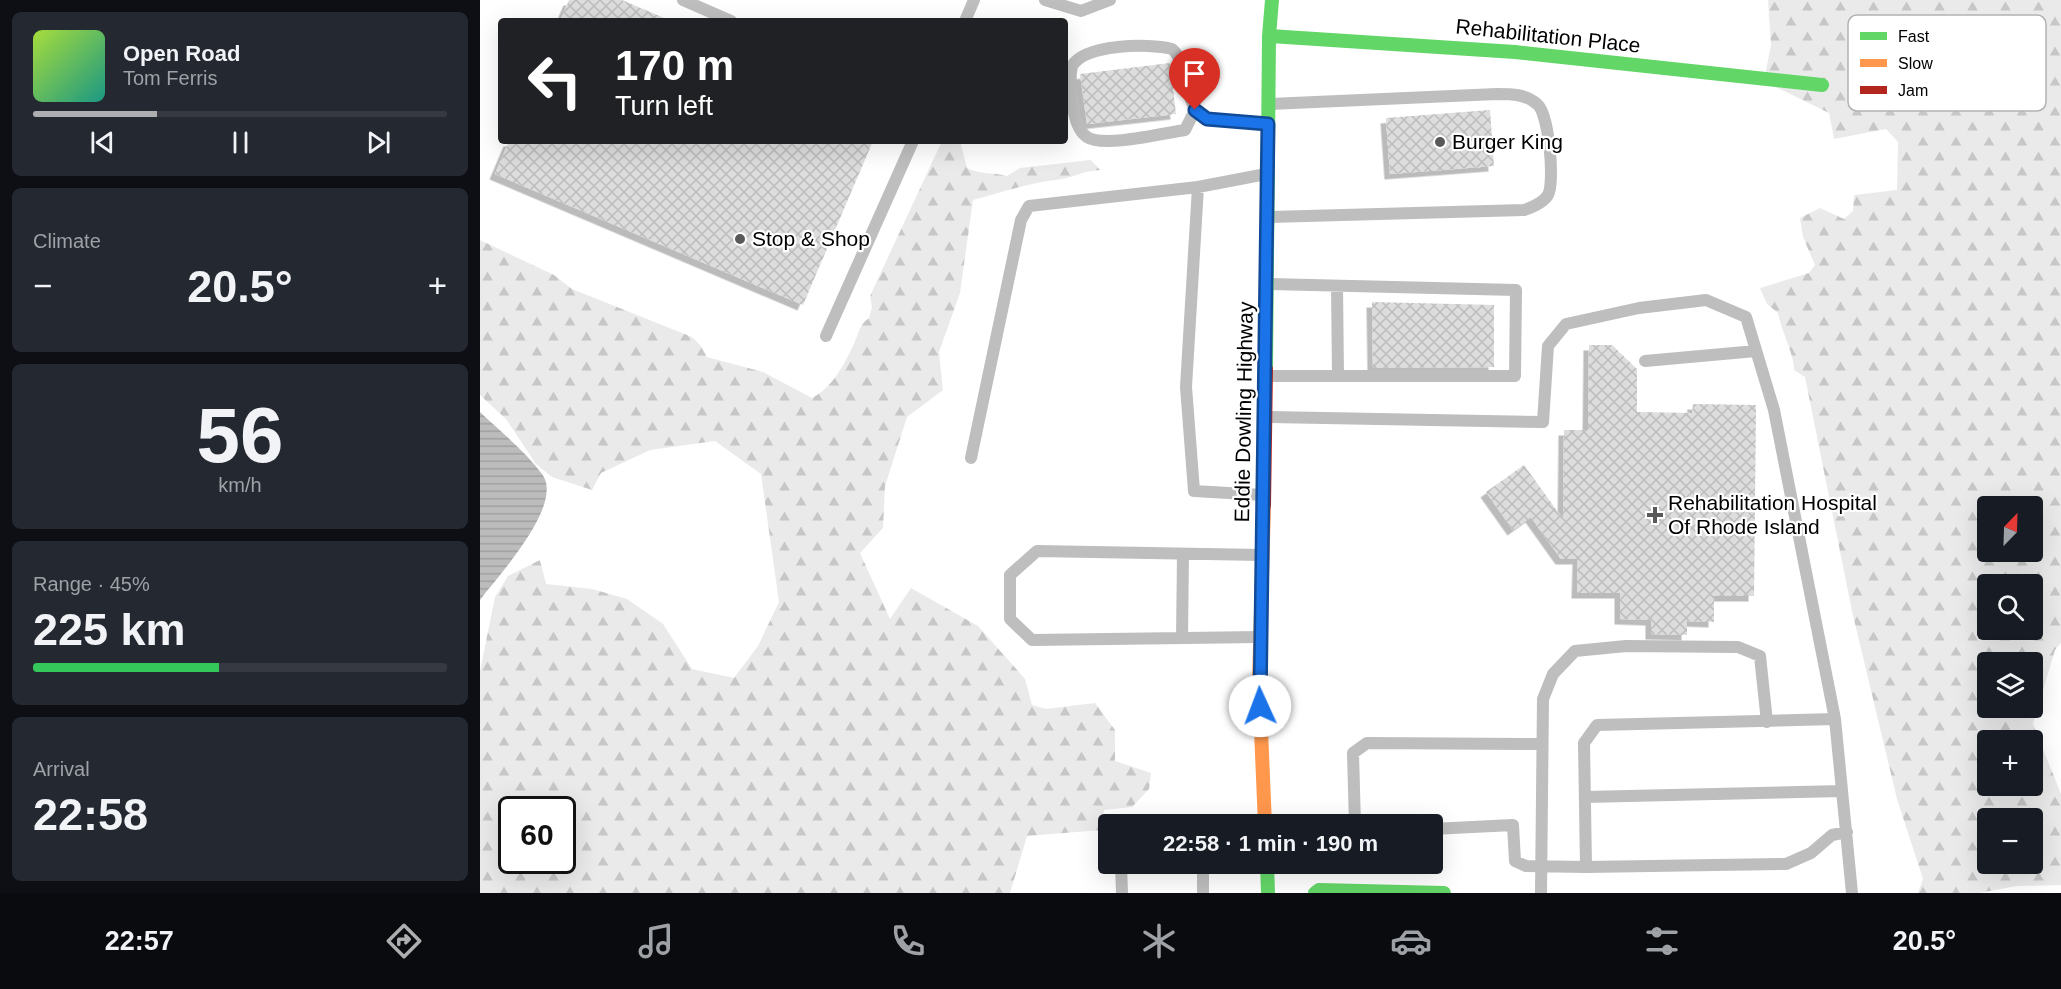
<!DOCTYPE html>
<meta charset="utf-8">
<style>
:root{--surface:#171b24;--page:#242831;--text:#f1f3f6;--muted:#9ea1a6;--line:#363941;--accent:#adaeaf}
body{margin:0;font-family:Helvetica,sans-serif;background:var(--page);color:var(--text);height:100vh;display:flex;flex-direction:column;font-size:22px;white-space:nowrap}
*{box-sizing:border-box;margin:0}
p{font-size:20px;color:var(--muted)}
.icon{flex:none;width:33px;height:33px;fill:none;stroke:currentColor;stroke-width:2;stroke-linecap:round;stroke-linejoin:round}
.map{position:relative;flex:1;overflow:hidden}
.sheet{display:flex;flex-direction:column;gap:12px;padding:12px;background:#0d0f14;width:480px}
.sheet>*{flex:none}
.top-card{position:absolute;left:18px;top:18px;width:570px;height:126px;border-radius:6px;box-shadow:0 6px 24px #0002;background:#202124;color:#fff;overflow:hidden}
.needle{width:39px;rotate:23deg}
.fabs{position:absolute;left:1497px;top:496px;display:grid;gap:12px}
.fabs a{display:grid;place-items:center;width:66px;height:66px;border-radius:6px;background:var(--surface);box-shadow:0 6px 24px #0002;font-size:30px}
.speed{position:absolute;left:18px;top:796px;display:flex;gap:12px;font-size:30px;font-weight:700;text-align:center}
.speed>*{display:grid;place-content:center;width:78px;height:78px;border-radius:50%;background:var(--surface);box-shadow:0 6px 24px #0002;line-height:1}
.speed .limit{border:3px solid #111;border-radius:9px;background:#fff;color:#111}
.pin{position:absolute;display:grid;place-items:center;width:51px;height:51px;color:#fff;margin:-62px -26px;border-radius:50% 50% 50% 0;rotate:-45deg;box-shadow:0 0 6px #0007}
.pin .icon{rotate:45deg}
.me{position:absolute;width:66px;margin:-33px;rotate:358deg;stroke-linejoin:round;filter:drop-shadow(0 0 4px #0008)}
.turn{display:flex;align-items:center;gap:21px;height:126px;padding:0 18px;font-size:27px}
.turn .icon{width:78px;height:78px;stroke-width:2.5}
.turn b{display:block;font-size:42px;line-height:51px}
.big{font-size:45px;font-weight:600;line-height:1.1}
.sheet .tile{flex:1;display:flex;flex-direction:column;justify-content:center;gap:9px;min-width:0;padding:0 21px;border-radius:9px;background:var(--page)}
.sheet .dial{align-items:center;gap:0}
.dial b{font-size:78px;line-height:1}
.song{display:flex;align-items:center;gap:18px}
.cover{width:72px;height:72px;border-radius:9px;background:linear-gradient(135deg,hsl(80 70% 55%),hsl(170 70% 35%))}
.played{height:6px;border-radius:3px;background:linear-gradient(90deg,var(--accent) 30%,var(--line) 30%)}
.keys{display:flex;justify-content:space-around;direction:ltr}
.heat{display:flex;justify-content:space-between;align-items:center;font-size:33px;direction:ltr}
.charge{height:9px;border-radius:4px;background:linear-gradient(90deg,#34c759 45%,var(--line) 0)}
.trip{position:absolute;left:618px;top:814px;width:345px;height:60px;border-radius:6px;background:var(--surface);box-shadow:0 6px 24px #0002;font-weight:600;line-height:60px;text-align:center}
.tabs{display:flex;height:96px;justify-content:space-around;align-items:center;background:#090b0e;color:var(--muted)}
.tabs .icon{width:42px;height:42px}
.tabs .active{color:var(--accent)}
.tabs b{font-size:27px;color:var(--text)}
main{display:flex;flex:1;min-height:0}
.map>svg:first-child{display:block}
.forest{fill:url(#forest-firs);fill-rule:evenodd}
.water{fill:url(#water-rules)}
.building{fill:url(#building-cross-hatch);filter:url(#shadow)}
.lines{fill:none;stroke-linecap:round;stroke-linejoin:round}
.lane{stroke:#bebebe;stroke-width:12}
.fast{stroke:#63d668;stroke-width:14}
.slow{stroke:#ff974d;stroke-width:14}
.jam{stroke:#b3261e;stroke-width:14}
.route-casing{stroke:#114b97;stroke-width:15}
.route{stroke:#1a73e8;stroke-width:10}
.poi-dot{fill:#595959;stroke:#fff;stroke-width:2}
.labels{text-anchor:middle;stroke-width:4.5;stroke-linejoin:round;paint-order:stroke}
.street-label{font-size:21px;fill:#000;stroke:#fff}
.poi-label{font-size:21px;fill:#000;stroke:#fff;text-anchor:start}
.key{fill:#fff;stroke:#b2b2b2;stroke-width:1.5}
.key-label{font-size:16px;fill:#000}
</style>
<main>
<section class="sheet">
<div class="tile">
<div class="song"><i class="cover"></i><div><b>Open Road</b><p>Tom Ferris</p></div></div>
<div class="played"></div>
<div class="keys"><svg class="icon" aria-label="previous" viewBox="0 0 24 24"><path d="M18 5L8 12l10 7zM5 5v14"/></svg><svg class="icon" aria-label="pause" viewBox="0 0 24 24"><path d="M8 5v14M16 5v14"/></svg><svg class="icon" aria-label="next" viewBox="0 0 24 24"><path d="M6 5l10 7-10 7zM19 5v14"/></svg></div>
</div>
<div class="tile"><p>Climate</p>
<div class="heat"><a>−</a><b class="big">20.5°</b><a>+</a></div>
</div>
<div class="tile dial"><b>56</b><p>km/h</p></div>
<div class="tile"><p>Range · 45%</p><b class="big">225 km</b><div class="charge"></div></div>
<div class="tile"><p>Arrival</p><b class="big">22:58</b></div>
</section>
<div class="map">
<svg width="1581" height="893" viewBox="0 0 1581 893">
<defs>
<pattern id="forest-firs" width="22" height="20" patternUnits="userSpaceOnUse" patternTransform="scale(1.5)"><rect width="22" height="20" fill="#eaeaea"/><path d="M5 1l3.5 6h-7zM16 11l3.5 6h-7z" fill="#c7c7c7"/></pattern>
<pattern id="water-rules" width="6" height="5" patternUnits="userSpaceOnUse" patternTransform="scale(1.5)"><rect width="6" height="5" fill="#bcbcbc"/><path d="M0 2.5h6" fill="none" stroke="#a0a0a0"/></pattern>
<pattern id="building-cross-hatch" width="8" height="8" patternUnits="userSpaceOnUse" patternTransform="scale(1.5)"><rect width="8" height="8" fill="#ddd"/><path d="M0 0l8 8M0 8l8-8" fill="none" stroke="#bcbcbc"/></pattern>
<filter id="shadow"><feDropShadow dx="-5.5" dy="5.5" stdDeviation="0" flood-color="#0004"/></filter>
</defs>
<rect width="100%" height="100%" fill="#fff"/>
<path class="forest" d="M1288,0h293v643l-6,7 -22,74 28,70v91l-44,1 -38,7h-61l5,-14 -26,-80 -45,-188 -47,-234 -11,-7c1,-13 -13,-40 -16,-57l-11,-9 -7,-16 49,-15 6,-8 -12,-28 -3,-19 20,-10 24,11 9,-8 1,-16 43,-5 1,-48 -12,-13 -52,10 -5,-26 -65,-32 7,-36zM1508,507h44v45h-44zM1508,585h44v45h-44zM1508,663h44v45h-44zM1508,741h44v45h-44zM1508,819h44v45h-44z
M462,141h18l7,27c15,7 25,4 40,8l13,-8 71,-8 9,10c-18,1 -30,9 -45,10 -26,3 -55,13 -82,20l-13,93 -21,59 4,38 -36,27 -22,69 -2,42 -23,25 30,66 21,-31 67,38 47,53 7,26 14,4 49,-6 20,27v31l36,12 -2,16 -17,18 -28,3 -3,20 -74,6 -17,57h-530v-222l15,-74 13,-21 32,-16 6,24 46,5 35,10 36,25 29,45 42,9 24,-32 21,-44 -18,-128 -46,-33 -65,9 -49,23 -9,17 -40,-13 -16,-13 -30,-45 -26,-24v-155l74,35 18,14 120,48 8,8 7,12 56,15 49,26c21,-11 31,-32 41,-52 6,-12 5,-20 16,-28l3,-11 -2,-11zM32,810h50v51h-50z"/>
<path class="water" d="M0,412c20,19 45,39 62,62 23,30 -44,102 -62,126z"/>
<path class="building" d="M89,0h53l49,21h-111z
M690,63l6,51 -89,10 -7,-50z
M1010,110l4,56 -104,8 -4,-56z
M29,141h364l-70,164 -308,-131z
M892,302l122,3v62l-121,1z
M1109,345h23l25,24v43l55,1 1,-9 63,1 -2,191h-40v26l-27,-1v14l-36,-1v-14l-31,-1v-26h-43l1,-34h-17l-30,-42 -18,13 -27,-38 38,-27 39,54 1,-89h24z"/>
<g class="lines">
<path class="lane" d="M203,0l48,21
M565,0l36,11 29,-11
M485,21l9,-21
M789,104l228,-10c14,0 29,0 40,10 12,9 18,78 11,91 -5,8 -15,12 -24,15l-254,7
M715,110l-10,20c-21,3 -82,18 -98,7 -9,-6 -12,-19 -14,-29 -2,-15 -4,-28 -1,-42 13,-22 76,-23 100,-17 21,19 8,56 35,70l60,5
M718,187l-12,200 8,104 69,4
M857,286l1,90
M346,336l87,-195
M1165,361l111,-10
M787,376h248l1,-86 -248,-6
M786,417l277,5 5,-76 18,-22 73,-16 67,-8 40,17 28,93 61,309 17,174
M491,458l50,-238 8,-14 169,-19 68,-13
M780,637l-228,3 -22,-21v-44l27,-24 225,4
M702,638l1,-84
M1105,797l257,-6
M875,825l-2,-72 14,-10 175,1
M952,829l81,-4 2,36 11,5 60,1 200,-3 25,-11 21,-18 15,-3
M641,864l1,29
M1106,867l-2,-124 13,-18 238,-6
M723,893v-29
M1061,893l2,-194 10,-25 22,-23 51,-5 112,1 22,9 7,66"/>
<path class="fast" d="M789,36l246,16 307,33
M786,369l3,-333 3,-36
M787,864l1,29
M835,893l4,-3 125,3"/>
<path class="slow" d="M784,505l-5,177 6,143"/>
<path class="jam" d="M784,505l2,-136"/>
</g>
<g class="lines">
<defs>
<path id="route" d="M715,110l12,9 61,5 -8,582"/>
</defs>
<use href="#route" class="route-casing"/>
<use href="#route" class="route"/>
</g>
<g class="poi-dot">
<circle cx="960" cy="142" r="6"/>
<circle cx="260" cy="239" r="6"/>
<path d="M1172 506h6v6h6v6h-6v6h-6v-6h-6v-6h6z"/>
</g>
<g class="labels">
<g class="street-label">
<text transform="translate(1068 36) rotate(6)" y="7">Rehabilitation Place</text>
<text transform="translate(764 412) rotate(-89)" y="7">Eddie Dowling Highway</text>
</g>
<g class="poi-label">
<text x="972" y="149">Burger King</text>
<text x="272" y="246">Stop &amp; Shop</text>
<text x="1188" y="510">Rehabilitation Hospital<tspan x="1188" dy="24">Of Rhode Island</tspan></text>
</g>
</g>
<rect x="1368" y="15" width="198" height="96" rx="9" class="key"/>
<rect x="1380" y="32" width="27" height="8" fill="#63d668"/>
<rect x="1380" y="59" width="27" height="8" fill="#ff974d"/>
<rect x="1380" y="86" width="27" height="8" fill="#b3261e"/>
<g class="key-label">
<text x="1418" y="42">Fast</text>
<text x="1418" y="69">Slow</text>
<text x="1418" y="96">Jam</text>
</g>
</svg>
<div class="fabs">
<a><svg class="needle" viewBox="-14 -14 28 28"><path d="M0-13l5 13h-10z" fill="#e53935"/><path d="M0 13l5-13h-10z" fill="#9ea1a6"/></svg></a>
<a><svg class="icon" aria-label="search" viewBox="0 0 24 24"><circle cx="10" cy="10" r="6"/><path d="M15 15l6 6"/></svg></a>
<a><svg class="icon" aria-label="layers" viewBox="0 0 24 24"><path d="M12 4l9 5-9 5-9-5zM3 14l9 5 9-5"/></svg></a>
<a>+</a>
<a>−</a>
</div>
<div class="speed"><div class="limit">60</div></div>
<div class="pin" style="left:715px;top:110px;background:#d93025"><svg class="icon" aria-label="arrive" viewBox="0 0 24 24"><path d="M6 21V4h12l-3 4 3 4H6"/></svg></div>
<svg class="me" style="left:780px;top:706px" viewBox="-20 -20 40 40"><circle r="19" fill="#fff"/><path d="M0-13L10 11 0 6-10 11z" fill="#1a73e8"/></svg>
<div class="trip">22:58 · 1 min · 190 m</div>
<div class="top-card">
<div class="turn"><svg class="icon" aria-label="left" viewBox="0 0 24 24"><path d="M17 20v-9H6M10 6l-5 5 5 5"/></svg><div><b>170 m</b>Turn left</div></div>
</div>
</div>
</main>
<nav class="tabs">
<b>22:57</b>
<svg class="icon active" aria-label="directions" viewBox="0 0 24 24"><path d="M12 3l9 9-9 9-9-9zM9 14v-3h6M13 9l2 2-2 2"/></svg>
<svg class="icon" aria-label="music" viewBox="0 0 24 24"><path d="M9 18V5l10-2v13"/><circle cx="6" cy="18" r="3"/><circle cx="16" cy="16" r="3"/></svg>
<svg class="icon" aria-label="phone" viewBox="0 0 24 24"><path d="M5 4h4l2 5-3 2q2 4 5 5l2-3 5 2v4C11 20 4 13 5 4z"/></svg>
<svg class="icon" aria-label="climate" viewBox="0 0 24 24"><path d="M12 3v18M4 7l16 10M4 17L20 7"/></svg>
<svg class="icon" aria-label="car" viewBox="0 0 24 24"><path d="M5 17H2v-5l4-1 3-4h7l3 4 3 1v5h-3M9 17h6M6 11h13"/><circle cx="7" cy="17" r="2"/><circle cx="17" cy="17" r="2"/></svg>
<svg class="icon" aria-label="filters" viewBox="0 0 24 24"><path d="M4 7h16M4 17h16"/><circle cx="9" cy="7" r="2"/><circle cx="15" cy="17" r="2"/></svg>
<b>20.5°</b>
</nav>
